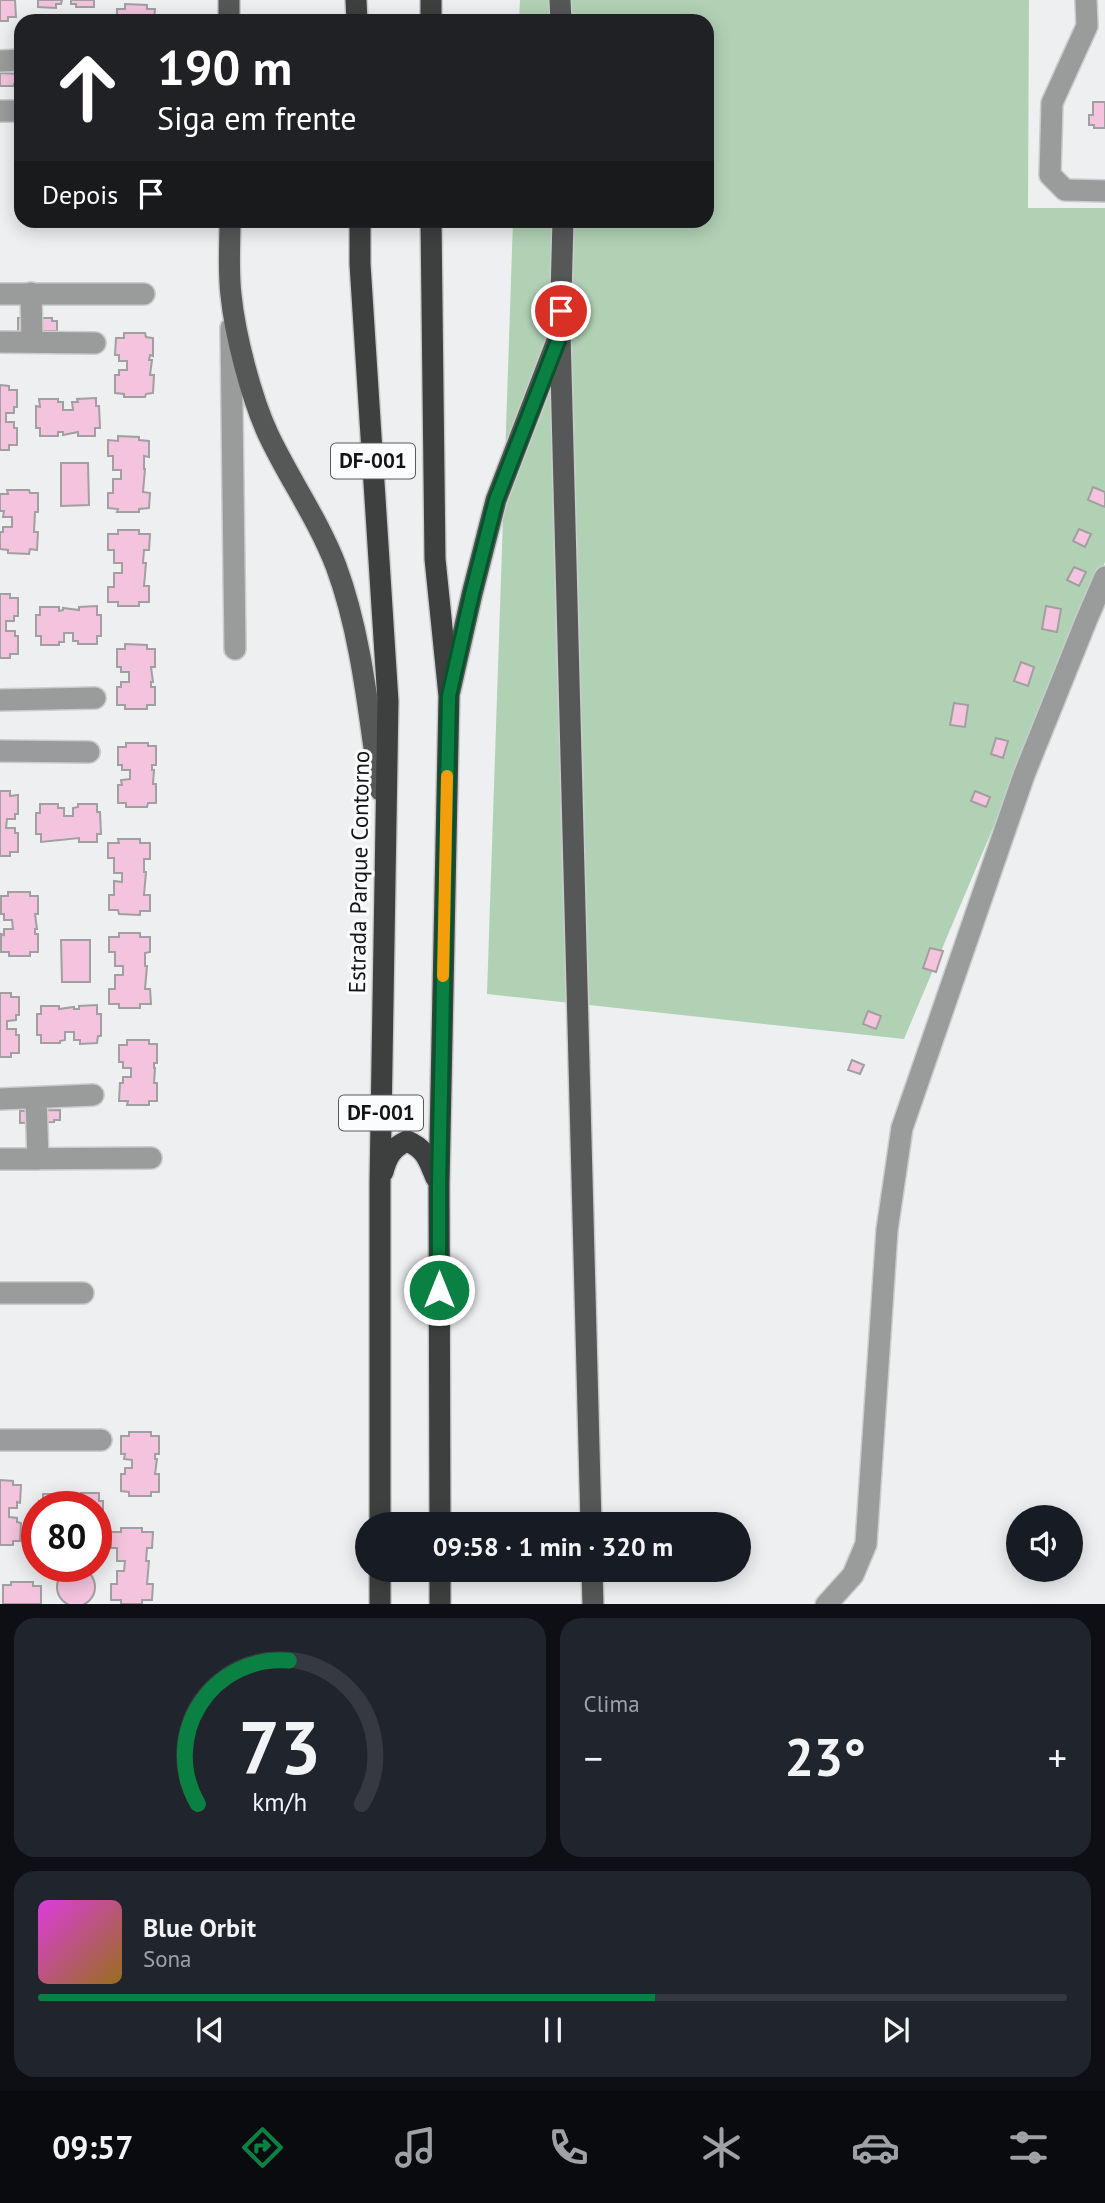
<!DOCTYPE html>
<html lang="pt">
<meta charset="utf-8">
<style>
:root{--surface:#171b24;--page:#20242c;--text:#f1f3f6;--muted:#9ea1a6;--line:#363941;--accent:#0b8043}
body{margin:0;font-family:"PT Sans",sans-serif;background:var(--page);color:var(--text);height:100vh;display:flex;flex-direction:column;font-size:26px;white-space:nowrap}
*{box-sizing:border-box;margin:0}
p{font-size:23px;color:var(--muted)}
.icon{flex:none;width:38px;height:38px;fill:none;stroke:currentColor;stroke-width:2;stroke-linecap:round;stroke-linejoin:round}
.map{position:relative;height:1604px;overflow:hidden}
.side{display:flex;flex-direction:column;gap:14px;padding:14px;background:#0d0f14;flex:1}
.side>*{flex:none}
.hud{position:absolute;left:14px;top:14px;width:700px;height:214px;border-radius:21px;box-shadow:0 4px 18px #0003;background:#202124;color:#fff;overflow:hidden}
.buttons{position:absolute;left:1006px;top:1505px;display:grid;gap:14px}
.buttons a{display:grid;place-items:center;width:77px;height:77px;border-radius:50%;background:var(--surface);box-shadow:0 4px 18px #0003;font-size:35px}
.speed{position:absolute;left:21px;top:1491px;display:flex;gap:14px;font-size:35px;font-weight:700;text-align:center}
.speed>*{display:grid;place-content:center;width:91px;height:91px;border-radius:50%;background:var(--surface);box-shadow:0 4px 18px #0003;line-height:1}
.speed .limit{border:10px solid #d22;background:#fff;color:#111}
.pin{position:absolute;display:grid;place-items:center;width:60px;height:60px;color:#fff;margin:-30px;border:4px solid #fff;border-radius:50%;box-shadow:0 2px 7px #0007}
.me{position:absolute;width:77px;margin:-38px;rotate:0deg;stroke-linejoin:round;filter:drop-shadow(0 0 5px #0008)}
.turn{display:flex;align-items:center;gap:24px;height:147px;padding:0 28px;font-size:32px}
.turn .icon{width:91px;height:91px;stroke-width:2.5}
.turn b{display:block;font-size:49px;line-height:60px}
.then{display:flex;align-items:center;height:66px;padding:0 28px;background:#0003;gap:14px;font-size:26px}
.big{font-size:52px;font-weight:700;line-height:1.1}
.side .card{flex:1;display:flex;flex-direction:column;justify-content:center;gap:10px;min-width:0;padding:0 24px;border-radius:21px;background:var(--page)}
.side .dial{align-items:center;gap:0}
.dial svg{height:182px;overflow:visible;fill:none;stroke:var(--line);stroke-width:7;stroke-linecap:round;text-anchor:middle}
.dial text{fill:var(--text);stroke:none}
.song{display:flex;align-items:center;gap:21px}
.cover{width:84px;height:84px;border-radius:10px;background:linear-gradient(135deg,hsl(300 70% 55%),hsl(40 70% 35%))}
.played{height:7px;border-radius:4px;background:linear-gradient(90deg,var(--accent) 60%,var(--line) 60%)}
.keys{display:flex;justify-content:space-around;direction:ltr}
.heat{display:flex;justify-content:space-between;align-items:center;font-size:38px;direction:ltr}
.side .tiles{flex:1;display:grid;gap:14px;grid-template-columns:1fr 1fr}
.card:last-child{grid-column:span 2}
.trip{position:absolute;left:355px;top:1512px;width:396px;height:70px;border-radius:35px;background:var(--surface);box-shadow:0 4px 18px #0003;font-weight:700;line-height:70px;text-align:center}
.tabs{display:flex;height:112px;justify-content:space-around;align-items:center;background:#090b0e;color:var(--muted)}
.tabs .icon{width:49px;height:49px}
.tabs .current{color:var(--accent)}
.tabs b{font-size:32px;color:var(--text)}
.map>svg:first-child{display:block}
.green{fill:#b1d1b5}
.building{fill:#f4c4de;stroke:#a19fa0;stroke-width:2}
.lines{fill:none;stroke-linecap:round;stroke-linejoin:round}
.minor-casing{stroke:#cacccd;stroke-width:24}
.major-casing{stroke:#cacccd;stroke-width:24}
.highway-casing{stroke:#cacccd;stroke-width:24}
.minor{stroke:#9a9b9b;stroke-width:21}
.major{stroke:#565757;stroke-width:21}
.highway{stroke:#3e4040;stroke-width:21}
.route-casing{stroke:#07532c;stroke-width:18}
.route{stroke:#0b8043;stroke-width:12}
.slow{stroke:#f59e0b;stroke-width:12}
.labels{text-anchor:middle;stroke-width:6;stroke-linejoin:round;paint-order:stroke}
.shield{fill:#fbfcfd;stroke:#595a5a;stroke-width:2}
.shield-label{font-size:21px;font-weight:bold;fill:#131414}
.street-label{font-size:23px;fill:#131414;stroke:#fbfcfd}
</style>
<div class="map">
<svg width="1105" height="1605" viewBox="0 0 1105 1605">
<rect width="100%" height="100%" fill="#edeff0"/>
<path class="green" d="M520,0h509l-1,208h77v354l-201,477 -417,-45 26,-773 194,-1v-199h-188z"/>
<path class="building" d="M0,0h15l1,17h-8v4h-8z
M38,0h24l-1,4h-5v4l-18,-1z
M71,0h23v7h-18v-3h-5z
M125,4l22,1v4h8l-1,12h-37v-12h8z
M0,73l19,1v10h-5v2h-14z
M1093,102h12v26h-11v-3h-5v-10h4z
M18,318h34v3h5v10h-39z
M124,333h21l1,4 7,1v18l-3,-1 -1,5h3l-2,15h4l-1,18 -7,1 -1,3h-21v-3l-9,-1v-18h4v-5h8v-9h-8v-6h-4l1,-17h8z
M0,385l9,1v4h8v17h-3v6h-8v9h8v6h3v17h-8v5h-9z
M96,398v8h3l1,22h-5v8h-17v-4l-15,3v-3h-5v4h-18v-8h-4v-22l4,1 -1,-8h19v3h5v8h10l-1,-8h6l-1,-3z
M118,436l21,1v3l10,1v16l-5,-1v13h1l-2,23 7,1 -1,15 -10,1v3h-22l1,-3 -10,-1v-15h5v-14h8v-9h-8v-14h-5v-16l10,1z
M61,463h27l1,42 -28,1z
M1093,487l12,5v15l-17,-7z
M7,490h22l1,3h8v19h-3l-1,20h4l-1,18 -7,-1 -1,5 -21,-1v-3l-8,-1v-17h3v-5h9v-10h-9l1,-6h-4v-17h8z
M1079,529l12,5 -6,13 -12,-6z
M118,530h21v4h11l-1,16h-5l-1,13h3l-2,23h5v16h-10v4h-21v-4h-10v-15h6v-14h8v-10h-8v-13h-6v-16h10z
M1074,567l12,5 -7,14 -12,-6z
M0,594h10v4h8v18h-4v5h-8v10h9v5h3v18h-8v4h-10z
M97,606v9h4v21h-4v8h-19v-3h-5v-8h-9v9h-5v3h-18v-9h-5v-21h4v-8h19v4l4,-1v-2l16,2v-3z
M1046,606l15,3 -4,23 -15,-3z
M125,644l22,1v4h8v18h-4l2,15h-2v5h4v18h-8v4h-22v-4h-8v-18h4v-5h8v-10h-8v-5h-4v-18h8z
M1021,662l13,5 -6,19 -14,-5z
M954,703l14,2 -3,22 -15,-2z
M996,738l12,3 -5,17 -12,-4z
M126,743h22v3h8v19h-4v5h2l-1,14h3v19h-8l-1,4h-21v-4h-8v-18h4l-1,-5 9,-1v-9h-8v-5h-4v-18h8z
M0,791h10v5l8,-1v19h-3v5h-8l-1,9h9v5h3v19h-8v4h-10z
M975,791l15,6 -4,10 -15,-6z
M40,804h18v4h6v8h9v-8l5,-1v-3h19v8h3l1,22h-4v8h-18v-4l-38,4v-8h-5v-21h4z
M118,839h22v4h10v16h-6v13h2l-2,23h6v16h-10v4l-21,-1 -1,-4h-9v-15h5v-14l8,1v-9h-8v-15h-6v-15h11z
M8,892h22v4h8v18h-3l2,15h-2v5h3v18h-8v4h-21v-4h-8v-18l3,1v-6h9l-1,-9h-8v-6h-3v-18h7z
M119,933h21v4h10v15l-5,1v13h2l-2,23h5l1,15h-11v4h-21v-4h-10v-15h6v-14h8v-9h-8v-14h-6v-15h10z
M61,940h29v42h-28z
M930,948l13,3 -7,21 -13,-4z
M0,993h11v4h8v18h-3v5l-9,1v8h9v6h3v18h-8v4h-11z
M97,1005v9h4v22h-3l-1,7 -17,1v-4h-6v-8h-9v8l-5,1v2h-19v-8h-4v-21h4v-8h18v3l15,-2v2h5v-3z
M868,1011l13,5 -5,13 -13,-5z
M127,1040h22v4h8v19h-3v5h1l-1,15h3v18h-8v4h-22l1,-4h-9l1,-18h3v-6h8v-9h-8v-6h-4v-17h8z
M852,1060l12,5 -4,9 -12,-4z
M60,1110v10h-6v2l-34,1v-12z
M129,1432h22v4h8v18h-4v5h2l-2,15h4v18h-8v4h-22v-4l-8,-1v-17h4v-6h7v-8l-8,-1 1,-5h-4v-18h8z
M0,1480l13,1v4h8l-1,18 -3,-1v6h-8v9l8,1v4l4,1 -1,18h-7v4h-13z
M81,1493h18v8h4v22h-4v9h-3v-25h-57v-6l4,1v-8h18v3h5v8h9v-8h6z
M121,1528h21v4h11l-1,16h-5l-1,13h3l-2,23h6l-1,16h-10v4h-21v-4h-10v-16h6v-13h7l1,-10h-8v-13h-6v-16h10z
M57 1587a19 19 0 1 1 38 0a19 19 0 1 1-38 0Z
M11,1582h22v4h8v18h-38v-19h8z"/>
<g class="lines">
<defs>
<path id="minor" d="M1086,0l1,26 -35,77 -2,72 15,15 40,1
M0,61l21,-1
M0,111h21
M31,293l1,49
M0,294h144
M231,328l4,321
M0,342l95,1
M0,700l95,-2
M0,751l89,1
M36,1098l2,61
M0,1099l93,-4
M0,1159l151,-1
M0,1293h83
M0,1440h101
M826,1605l27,-30 13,-31 21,-314 15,-102 122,-353 62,-154 19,-44"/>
<path id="major" d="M229,0v21
M560,0l1,21
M230,220c0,25 -2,51 1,75 4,40 20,102 37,139 21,45 50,85 68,132 26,70 33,151 44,224
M560,333l31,1191
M450,691l22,-97 24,-94 64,-167 3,-113
M592,1570l1,35"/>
<path id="highway" d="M356,0l1,21
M431,21v-21
M360,220v44l28,437 -8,482v341
M431,220l4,339 14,137 -10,490 1,338
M383,1172c4,-16 9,-24 24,-31 19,8 21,18 29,37
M380,1570v35
M440,1570v35"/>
</defs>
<use href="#minor" class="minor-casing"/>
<use href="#major" class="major-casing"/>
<use href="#highway" class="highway-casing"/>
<use href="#minor" class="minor"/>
<use href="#major" class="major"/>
<use href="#highway" class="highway"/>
</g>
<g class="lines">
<defs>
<path id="route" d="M439,1290v-104l10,-490 23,-102 24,-94 65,-167v-22"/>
</defs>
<use href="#route" class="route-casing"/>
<use href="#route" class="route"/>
<path class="slow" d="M443,976l4,-200"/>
</g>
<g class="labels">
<g class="shield">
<rect x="331" y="443.5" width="84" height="35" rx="5"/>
<rect x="339" y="1095.5" width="84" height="35" rx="5"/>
</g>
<g class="shield-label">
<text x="373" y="468">DF-001</text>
<text x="381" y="1120">DF-001</text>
</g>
<g class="street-label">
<text transform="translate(359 872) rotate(-89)" y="8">Estrada Parque Contorno</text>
</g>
</g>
</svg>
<div class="buttons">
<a><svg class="icon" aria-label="sound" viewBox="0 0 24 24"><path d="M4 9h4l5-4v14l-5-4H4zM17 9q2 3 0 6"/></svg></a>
</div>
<div class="speed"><div class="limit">80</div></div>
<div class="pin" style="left:561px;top:311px;background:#d93025"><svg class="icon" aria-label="arrive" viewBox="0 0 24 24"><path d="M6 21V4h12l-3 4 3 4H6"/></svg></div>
<svg class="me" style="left:439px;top:1290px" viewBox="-20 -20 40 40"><circle r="17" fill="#0b8043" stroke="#fff" stroke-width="3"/><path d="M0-11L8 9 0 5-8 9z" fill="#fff"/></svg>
<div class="trip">09:58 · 1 min · 320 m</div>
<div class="hud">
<div class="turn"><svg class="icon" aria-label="ahead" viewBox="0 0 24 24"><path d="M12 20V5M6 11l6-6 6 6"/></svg><div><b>190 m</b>Siga em frente</div></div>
<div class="then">Depois<svg class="icon" aria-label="arrive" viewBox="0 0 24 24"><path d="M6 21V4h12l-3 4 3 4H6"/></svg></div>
</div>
</div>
<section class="side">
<div class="tiles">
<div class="card dial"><svg viewBox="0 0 100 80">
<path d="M14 69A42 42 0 1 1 86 69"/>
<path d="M14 69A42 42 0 0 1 54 6" stroke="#0b8043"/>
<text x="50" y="56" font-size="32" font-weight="700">73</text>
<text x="50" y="72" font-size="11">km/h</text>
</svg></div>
<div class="card"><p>Clima</p>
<div class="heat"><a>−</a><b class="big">23°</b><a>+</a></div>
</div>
<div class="card">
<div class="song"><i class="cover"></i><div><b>Blue Orbit</b><p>Sona</p></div></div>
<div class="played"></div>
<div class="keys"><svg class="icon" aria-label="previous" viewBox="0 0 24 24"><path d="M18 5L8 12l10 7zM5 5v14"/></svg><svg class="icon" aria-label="pause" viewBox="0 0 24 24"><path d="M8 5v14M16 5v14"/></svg><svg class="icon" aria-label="next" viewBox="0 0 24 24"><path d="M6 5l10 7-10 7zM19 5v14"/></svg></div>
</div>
</div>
</section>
<nav class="tabs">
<b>09:57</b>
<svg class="icon current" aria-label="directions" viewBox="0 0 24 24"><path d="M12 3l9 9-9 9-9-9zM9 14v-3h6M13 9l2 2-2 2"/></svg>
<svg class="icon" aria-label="music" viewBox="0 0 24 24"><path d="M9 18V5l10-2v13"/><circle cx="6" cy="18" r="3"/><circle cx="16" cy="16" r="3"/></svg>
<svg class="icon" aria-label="phone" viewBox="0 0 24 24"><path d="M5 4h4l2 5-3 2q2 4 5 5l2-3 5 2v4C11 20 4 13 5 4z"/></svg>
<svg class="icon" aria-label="climate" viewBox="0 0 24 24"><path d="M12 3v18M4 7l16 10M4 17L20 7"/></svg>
<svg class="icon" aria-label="car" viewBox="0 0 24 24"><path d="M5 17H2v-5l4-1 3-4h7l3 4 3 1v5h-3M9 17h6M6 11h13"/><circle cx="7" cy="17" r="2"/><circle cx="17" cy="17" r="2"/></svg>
<svg class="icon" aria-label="filters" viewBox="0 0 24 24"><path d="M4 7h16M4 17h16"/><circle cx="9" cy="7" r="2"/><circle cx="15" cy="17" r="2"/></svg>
</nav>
